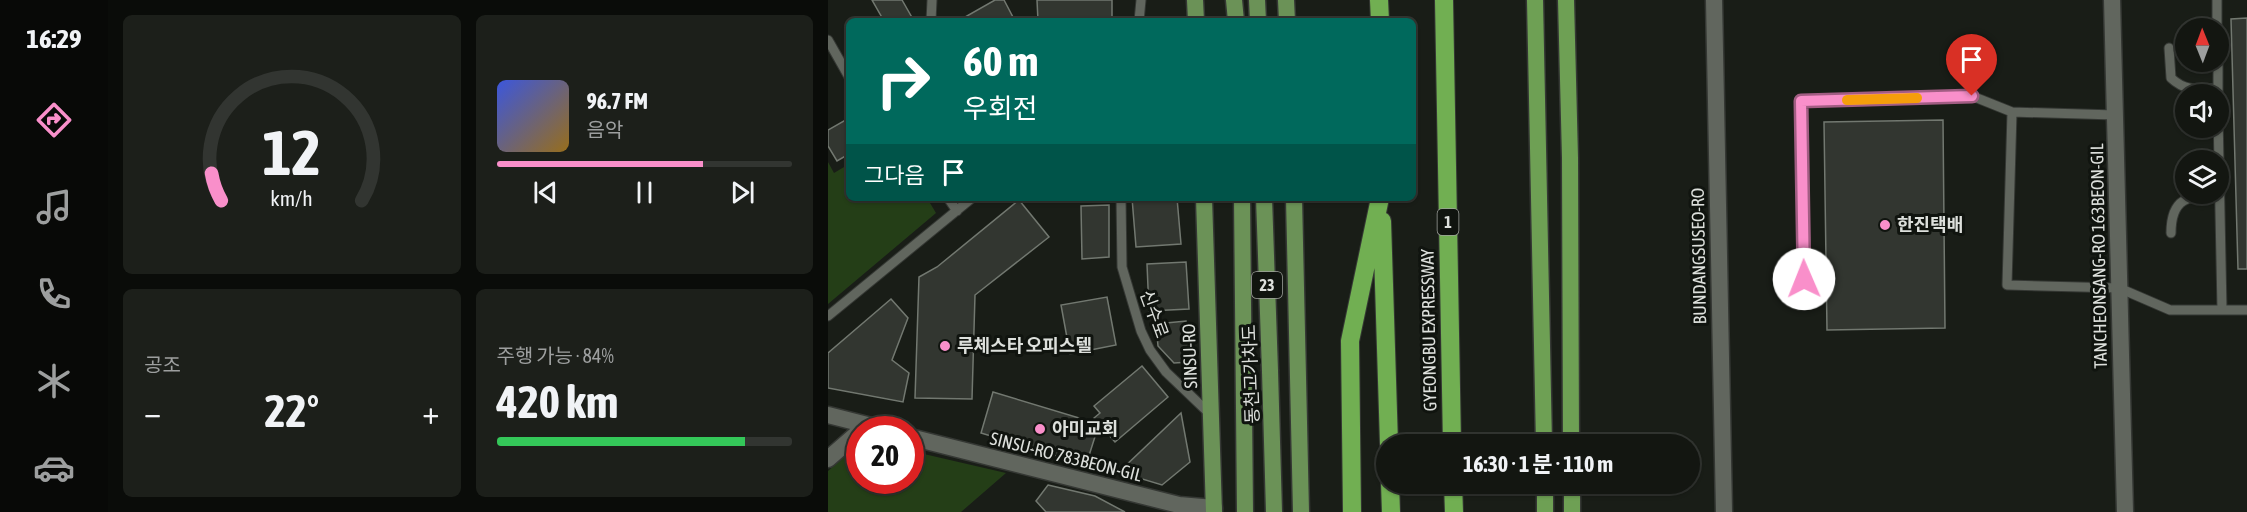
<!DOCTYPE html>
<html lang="ko">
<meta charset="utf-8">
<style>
:root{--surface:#131611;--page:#1c1f1a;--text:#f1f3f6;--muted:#9d9f9f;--line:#323531;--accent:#f98fca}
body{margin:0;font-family:"Asap Condensed","Noto Sans KR",sans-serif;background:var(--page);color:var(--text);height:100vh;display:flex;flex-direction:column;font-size:22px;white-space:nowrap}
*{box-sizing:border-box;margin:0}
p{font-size:20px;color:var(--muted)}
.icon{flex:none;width:33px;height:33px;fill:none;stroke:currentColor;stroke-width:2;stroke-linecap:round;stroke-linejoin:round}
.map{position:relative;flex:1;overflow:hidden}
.details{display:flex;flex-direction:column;gap:15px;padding:15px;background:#0a0c09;width:720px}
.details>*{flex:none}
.banner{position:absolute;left:18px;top:18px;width:570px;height:183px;border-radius:9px;box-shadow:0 2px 4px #0004,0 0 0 2px var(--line);background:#00695c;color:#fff;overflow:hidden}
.needle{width:39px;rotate:359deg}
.controls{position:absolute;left:1347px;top:18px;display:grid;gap:12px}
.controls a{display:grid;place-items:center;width:54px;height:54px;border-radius:50%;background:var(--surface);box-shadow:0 2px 4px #0004,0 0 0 2px var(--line);font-size:30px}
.speed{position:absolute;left:18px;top:416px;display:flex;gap:12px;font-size:30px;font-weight:700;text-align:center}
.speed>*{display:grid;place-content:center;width:78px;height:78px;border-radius:50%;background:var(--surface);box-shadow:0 2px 4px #0004,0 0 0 2px var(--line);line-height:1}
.speed .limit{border:9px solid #d22;background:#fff;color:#111}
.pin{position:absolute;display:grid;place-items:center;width:51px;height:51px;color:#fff;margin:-62px -26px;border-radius:50% 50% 50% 0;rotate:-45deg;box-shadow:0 0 6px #0007}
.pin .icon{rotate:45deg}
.me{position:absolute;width:66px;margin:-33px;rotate:359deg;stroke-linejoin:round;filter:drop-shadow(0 0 4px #0008)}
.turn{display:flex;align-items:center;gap:21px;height:126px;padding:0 18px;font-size:27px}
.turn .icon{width:78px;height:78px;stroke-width:2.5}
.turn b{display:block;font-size:42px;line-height:51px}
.then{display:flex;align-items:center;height:57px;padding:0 18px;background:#0003;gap:12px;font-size:22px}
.big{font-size:45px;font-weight:700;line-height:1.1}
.details .card{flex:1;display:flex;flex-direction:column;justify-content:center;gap:9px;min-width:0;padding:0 21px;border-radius:9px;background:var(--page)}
.details .dial{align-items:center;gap:0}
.dial svg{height:156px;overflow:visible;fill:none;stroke:var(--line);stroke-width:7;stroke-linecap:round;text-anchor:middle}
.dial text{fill:var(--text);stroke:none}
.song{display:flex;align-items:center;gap:18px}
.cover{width:72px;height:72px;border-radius:9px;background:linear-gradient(135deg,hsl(230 70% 55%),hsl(40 70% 35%))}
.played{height:6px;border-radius:3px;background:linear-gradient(90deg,var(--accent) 70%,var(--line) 70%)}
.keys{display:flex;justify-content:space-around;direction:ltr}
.heat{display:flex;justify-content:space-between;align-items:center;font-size:33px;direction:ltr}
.charge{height:9px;border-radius:4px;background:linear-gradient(90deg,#34c759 84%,var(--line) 0)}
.details .tiles{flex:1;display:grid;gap:15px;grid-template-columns:repeat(2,1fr)}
.trip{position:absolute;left:548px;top:434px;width:324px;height:60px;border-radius:30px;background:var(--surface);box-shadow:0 2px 4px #0004,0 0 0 2px var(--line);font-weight:700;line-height:60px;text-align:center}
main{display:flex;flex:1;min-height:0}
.dock{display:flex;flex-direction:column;width:108px;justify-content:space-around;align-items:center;background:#080907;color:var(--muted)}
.dock .icon{width:42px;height:42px}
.dock .active{color:var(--accent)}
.dock b{font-size:27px;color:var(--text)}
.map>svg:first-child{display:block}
.green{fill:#243e17}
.building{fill:#323630;stroke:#727870;stroke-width:1.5}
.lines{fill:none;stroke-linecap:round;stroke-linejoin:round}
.service-casing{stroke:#353834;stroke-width:11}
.minor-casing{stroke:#353834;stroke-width:19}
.tertiary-casing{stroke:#353834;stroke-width:19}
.primary-casing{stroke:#353834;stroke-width:19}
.trunk-casing{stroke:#353834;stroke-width:19}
.motorway-casing{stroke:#353834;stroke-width:20}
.service{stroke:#61665e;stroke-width:9}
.minor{stroke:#61665e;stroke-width:16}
.tertiary{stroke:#61665e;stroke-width:16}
.primary{stroke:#6b9257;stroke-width:16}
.trunk{stroke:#6ea054;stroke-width:16}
.motorway{stroke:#71af52;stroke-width:18}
.primary-bridge-casing{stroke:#353834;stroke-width:19;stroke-linecap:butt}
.primary-bridge{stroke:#6b9257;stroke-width:16}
.route-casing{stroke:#a25d83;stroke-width:15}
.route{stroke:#f98fca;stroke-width:10}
.slow{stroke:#f59e0b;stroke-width:10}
.poi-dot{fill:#f98fca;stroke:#10140f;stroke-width:2}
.labels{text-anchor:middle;stroke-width:6;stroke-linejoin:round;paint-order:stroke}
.shield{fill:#10140f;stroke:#a0a39e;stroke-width:1.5}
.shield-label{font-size:16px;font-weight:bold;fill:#dde0dc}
.poi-label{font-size:18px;font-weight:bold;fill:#dde0dc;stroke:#10140f;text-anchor:start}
.street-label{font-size:18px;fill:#dde0dc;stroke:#10140f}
</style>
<main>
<nav class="dock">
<b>16:29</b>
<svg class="icon active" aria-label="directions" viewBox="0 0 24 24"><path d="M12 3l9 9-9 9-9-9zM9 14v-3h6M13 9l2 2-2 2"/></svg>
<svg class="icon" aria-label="music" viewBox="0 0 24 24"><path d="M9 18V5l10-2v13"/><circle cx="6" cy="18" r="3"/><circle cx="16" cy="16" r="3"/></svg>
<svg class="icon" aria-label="phone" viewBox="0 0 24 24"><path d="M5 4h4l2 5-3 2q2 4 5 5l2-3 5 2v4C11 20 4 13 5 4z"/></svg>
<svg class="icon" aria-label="climate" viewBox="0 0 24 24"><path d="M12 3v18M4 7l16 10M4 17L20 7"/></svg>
<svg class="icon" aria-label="car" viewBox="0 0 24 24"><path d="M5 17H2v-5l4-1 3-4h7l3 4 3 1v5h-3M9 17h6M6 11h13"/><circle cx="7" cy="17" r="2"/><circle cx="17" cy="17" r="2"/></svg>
</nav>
<section class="details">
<div class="tiles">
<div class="card dial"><svg viewBox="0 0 100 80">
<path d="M14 69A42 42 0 1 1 86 69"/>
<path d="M14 69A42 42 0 0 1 9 55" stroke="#f98fca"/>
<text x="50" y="56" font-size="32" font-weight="700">12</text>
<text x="50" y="72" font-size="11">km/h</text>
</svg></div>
<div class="card">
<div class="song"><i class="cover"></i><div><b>96.7 FM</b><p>음악</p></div></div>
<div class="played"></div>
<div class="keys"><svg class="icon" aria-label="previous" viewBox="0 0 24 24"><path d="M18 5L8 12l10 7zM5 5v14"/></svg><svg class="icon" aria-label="pause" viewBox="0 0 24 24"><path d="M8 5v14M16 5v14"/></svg><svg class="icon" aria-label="next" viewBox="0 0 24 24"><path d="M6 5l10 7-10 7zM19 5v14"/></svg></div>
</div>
<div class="card"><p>공조</p>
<div class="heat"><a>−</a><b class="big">22°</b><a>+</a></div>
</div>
<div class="card"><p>주행 가능 · 84%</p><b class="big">420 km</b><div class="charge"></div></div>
</div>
</section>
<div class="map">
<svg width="1419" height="512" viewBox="0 0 1419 512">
<rect width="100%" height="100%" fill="#191d17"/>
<path class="green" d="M0,162l6,11 15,-9v34h78l9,15 -108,91z
M31,444l1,36h50l1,-29 95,22 -45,39h-133v-41z"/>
<path class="building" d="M44,0h30l12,21h-30z
M167,0h9l11,21h-57z
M209,0h75v21h-74z
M1419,18v251h-9l-7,-250z
M21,118v36l-12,7 -9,-15v-16z
M1115,120l2,208 -118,2 -3,-208z
M304,198h45l4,46 -45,3z
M191,200l30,37 -74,58 -3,104 -57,-1 4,-121 18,-10z
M281,205v52l-27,2 -1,-53z
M358,262l3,47 -40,2 -2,-47z
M279,297l9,48 -46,9 -9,-49z
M63,299l17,19 -16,42 17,13 -6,29 -75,-14v-35z
M358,321l4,41 -16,1 -16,-17 -2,-22z
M314,366l26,31 -53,45 -21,-24 6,-5 -6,-7z
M165,392l106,32 -13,41 -105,-32z
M353,413l9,49 -28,23 -43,-13z
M220,485l47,11 30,16h-79l-10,-11z"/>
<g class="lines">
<defs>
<path id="service" d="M1389,0v28
M103,21l1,-21
M311,21l2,-21
M0,40l21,37
M1341,48l2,30c15,14 27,11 47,10
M1390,62v30
M1287,115l-103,-3 -5,173 112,3 51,22h52l-4,-196
M120,198l9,13
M293,198l1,69 19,64 9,19 16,22 45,43
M1343,233c0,-37 19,-37 49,-39
M976,279l-3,-178 171,-5 40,16
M1394,310h25
M0,316l144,-118"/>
<path id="minor" d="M0,415l55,14
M82,437l269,68 35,3
M0,459l32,-28"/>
<path id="tertiary" d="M886,0l10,512
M1284,0l13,512"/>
<path id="primary" d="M367,0l1,21
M406,0l2,21
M429,0l1,21
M458,0l1,21
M376,198l10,314
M414,198l3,314
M466,198l7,314
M442,371l4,141"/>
<path id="trunk" d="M707,0l9,444
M738,0l4,158 1,286
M717,483v29
M744,483v29"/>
<path id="motorway" d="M551,0l1,21
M616,0l8,444
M554,221l7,223
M562,483l1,29
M625,483l1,29
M524,512l-2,-171 30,-143"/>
</defs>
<use href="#service" class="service-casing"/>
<use href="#minor" class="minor-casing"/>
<use href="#tertiary" class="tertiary-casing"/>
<use href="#primary" class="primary-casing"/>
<use href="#trunk" class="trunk-casing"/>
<use href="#motorway" class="motorway-casing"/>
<use href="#service" class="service"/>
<use href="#minor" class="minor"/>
<use href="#tertiary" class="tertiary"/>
<use href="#primary" class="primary"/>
<use href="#trunk" class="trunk"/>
<use href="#motorway" class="motorway"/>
<defs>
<path id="primary-bridge" d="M436,198l6,173"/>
</defs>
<use href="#primary-bridge" class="primary-bridge-casing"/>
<use href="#primary-bridge" class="primary-bridge"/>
</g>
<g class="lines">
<defs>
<path id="route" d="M976,279l-3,-178 171,-5"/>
</defs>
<use href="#route" class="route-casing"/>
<use href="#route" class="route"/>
<path class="slow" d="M1019,100l70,-2"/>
</g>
<g class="poi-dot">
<circle cx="1057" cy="225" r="6"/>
<circle cx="117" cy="346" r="6"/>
<circle cx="212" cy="429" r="6"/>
</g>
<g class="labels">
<g class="shield">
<rect x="609.5" y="209" width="21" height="26" rx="4.5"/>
<rect x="424" y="272" width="30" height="26" rx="4.5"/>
</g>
<g class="shield-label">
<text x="620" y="228">1</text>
<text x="439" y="291">23</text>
</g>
<g class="poi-label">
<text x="1069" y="231">한진택배</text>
<text x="129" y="352">루체스타 오피스텔</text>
<text x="224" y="435">아미교회</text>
</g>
<g class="street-label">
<text transform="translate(871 256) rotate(-91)" y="6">BUNDANGSUSEO-RO</text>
<text transform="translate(1271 256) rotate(-91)" y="6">TANCHEONSANG-RO 163BEON-GIL</text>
<text transform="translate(326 314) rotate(70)" y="6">신수로</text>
<text transform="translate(601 330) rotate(-91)" y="6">GYEONGBU EXPRESSWAY</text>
<text transform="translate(362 356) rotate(-92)" y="6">SINSU-RO</text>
<text transform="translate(423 374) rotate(-92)" y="6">동천고가차도</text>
<text transform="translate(238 457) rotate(14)" y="6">SINSU-RO 783BEON-GIL</text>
</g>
</g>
</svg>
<div class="controls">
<a><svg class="needle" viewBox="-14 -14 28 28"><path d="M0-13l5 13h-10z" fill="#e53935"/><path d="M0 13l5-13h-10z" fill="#9d9f9f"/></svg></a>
<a><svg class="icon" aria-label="sound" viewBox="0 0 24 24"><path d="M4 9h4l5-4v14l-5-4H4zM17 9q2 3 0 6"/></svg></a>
<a><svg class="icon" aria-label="layers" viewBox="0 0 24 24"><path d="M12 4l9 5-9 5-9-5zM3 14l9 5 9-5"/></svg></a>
</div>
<div class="speed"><div class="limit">20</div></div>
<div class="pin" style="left:1144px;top:96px;background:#d93025"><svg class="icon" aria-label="arrive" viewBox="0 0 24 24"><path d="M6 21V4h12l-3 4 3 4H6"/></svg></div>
<svg class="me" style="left:976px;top:279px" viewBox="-20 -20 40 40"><circle r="19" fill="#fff"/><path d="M0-13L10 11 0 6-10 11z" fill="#f98fca"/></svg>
<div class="trip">16:30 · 1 분 · 110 m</div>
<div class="banner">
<div class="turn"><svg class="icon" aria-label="right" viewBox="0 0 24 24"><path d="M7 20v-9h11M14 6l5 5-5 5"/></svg><div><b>60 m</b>우회전</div></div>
<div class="then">그다음<svg class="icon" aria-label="arrive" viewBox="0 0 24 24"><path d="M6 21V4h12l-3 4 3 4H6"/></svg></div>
</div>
</div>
</main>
